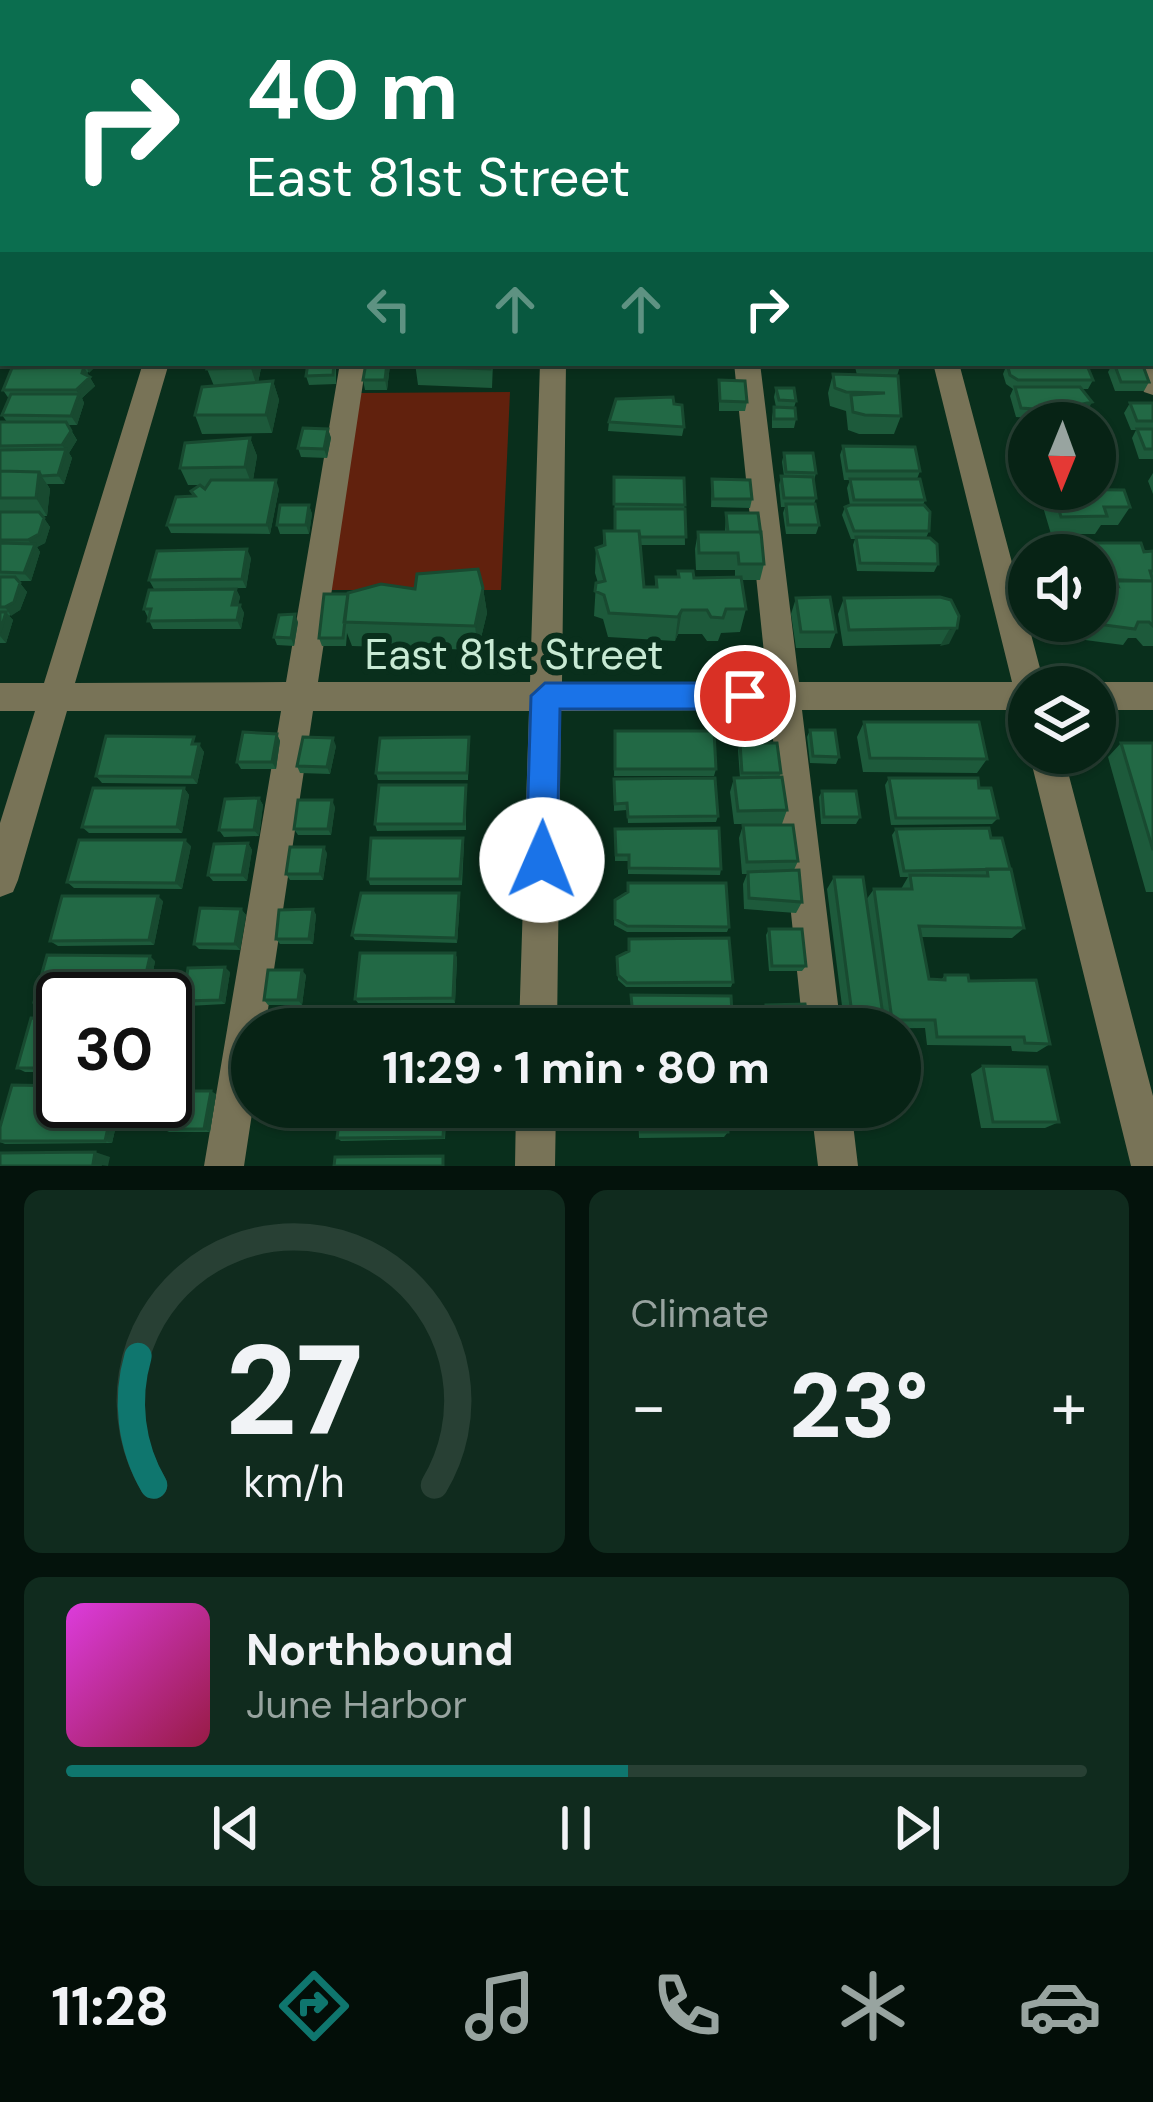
<!DOCTYPE html>
<meta charset="utf-8">
<style>
:root{--surface:#072315;--page:#102b1e;--text:#f1f3f6;--muted:#98a4a0;--line:#284034;--accent:#0f766e}
body{margin:0;font-family:"DM Sans",sans-serif;background:var(--page);color:var(--text);height:100vh;display:flex;flex-direction:column;font-size:45px;white-space:nowrap}
*{box-sizing:border-box;margin:0}
p{font-size:39px;color:var(--muted)}
.icon{flex:none;width:66px;height:66px;fill:none;stroke:currentColor;stroke-width:2;stroke-linecap:round;stroke-linejoin:round}
.map{position:relative;height:1166px;overflow:hidden}
.side{display:flex;flex-direction:column;gap:24px;padding:24px;background:#04130c;flex:1}
.side>*{flex:none}
.guide{position:absolute;left:0px;top:0px;width:1155px;height:366px;box-shadow:0 3px 9px #0004,0 0 0 3px var(--line);background:#0b6e4f;color:#fff;overflow:hidden}
.needle{width:78px;rotate:181deg}
.buttons{position:absolute;left:1008px;top:402px;display:grid;gap:24px}
.buttons a{display:grid;place-items:center;width:108px;height:108px;border-radius:50%;background:var(--surface);box-shadow:0 3px 9px #0004,0 0 0 3px var(--line);font-size:60px}
.speed{position:absolute;left:36px;top:972px;display:flex;gap:24px;font-size:60px;font-weight:700;text-align:center}
.speed>*{display:grid;place-content:center;width:156px;height:156px;border-radius:50%;background:var(--surface);box-shadow:0 3px 9px #0004,0 0 0 3px var(--line);line-height:1}
.speed .limit{border:6px solid #111;border-radius:18px;background:#fff;color:#111}
.pin{position:absolute;display:grid;place-items:center;width:102px;height:102px;color:#fff;margin:-51px;border:6px solid #fff;border-radius:50%;box-shadow:0 3px 12px #0007}
.me{position:absolute;width:132px;margin:-66px;rotate:1deg;stroke-linejoin:round;filter:drop-shadow(0 0 9px #0008)}
.turn{display:flex;align-items:center;gap:42px;height:252px;padding:0 48px;font-size:54px}
.turn .icon{width:156px;height:156px;stroke-width:2.5}
.turn b{display:block;font-size:84px;line-height:102px}
.lanes{display:flex;align-items:center;height:114px;padding:0 48px;background:#0003;justify-content:center;gap:60px;direction:ltr}
.lanes .off{opacity:.35}
.big{font-size:90px;font-weight:800;line-height:1.1}
.side .tile{flex:1;display:flex;flex-direction:column;justify-content:center;gap:18px;min-width:0;padding:0 42px;border-radius:18px;background:var(--page)}
.side .dial{align-items:center;gap:0}
.dial svg{height:312px;overflow:visible;fill:none;stroke:var(--line);stroke-width:7;stroke-linecap:round;text-anchor:middle}
.dial text{fill:var(--text);stroke:none}
.song{display:flex;align-items:center;gap:36px}
.cover{width:144px;height:144px;border-radius:18px;background:linear-gradient(135deg,hsl(300 70% 55%),hsl(340 70% 35%))}
.played{height:12px;border-radius:6px;background:linear-gradient(90deg,var(--accent) 55%,var(--line) 55%)}
.keys{display:flex;justify-content:space-around;direction:ltr}
.heat{display:flex;justify-content:space-between;align-items:center;font-size:66px;direction:ltr}
.side .tiles{flex:1;display:grid;gap:24px;grid-template-columns:1fr 1fr}
.tile:last-child{grid-column:span 2}
.trip{position:absolute;left:231px;top:1008px;width:690px;height:120px;border-radius:60px;background:var(--surface);box-shadow:0 3px 9px #0004,0 0 0 3px var(--line);font-weight:800;line-height:120px;text-align:center}
.menu{display:flex;height:192px;justify-content:space-around;align-items:center;background:#030e08;color:var(--muted)}
.menu .icon{width:84px;height:84px}
.menu .current{color:var(--accent)}
.menu b{font-size:54px;color:var(--text)}
.map>svg:first-child{display:block}
.green{fill:#61210d}
.lines{fill:none;stroke-linecap:round;stroke-linejoin:round}
.minor{fill:#787357;fill-rule:evenodd}
.wall{fill:#1d5a3b}
.shaded-wall{fill:#184a30}
.building{fill:#226945;stroke:#184a30;stroke-width:3}
.route{fill:#1a73e8;stroke:#114b97;stroke-width:3}
.labels{text-anchor:middle;stroke-width:12;stroke-linejoin:round;paint-order:stroke}
.street-label{font-size:42px;fill:#c8ead4;stroke:#092f1c}
</style>
<div class="map">
<svg width="1153" height="1166" viewBox="0 0 1153 1166">
<rect width="100%" height="100%" fill="#092f1c"/>
<path class="green" d="M510,392l-9,198h-175l33,-197z"/>
<g class="lines">
<path class="minor" d="M108,0h20l-21,3z
M256,0h20l-21,3z
M402,0h20l-21,3z
M551,0h20v3h-20z
M696,0h20v3h-20z
M844,0h20l1,3h-20z
M990,0h20l1,3h-20z
M1137,0h16v8l-1,-5z
M0,111h3v12h-3z
M1152,111h1v12h-1z
M3,254v21l-3,1v-21z
M1152,356h1v39l-9,-3 -13,-29h21z
M143,363h26l-94,320 211,-1 54,-319h26l-48,319h212l10,-319h26l-4,319h205l-33,-319h26l39,319h213l-79,-319h26l86,324h-16v23h-227l39,319h-38l-33,-319 -209,1 -4,318h-38l10,-318h-216l-48,318h-13l1,78 -9,59h-40l77,-455h-214l-49,169 -5,12 -13,5v-74l35,-112h-35v-28h44z
M1095,682h58v28h-58v-23h-12z
M1029,753h34l90,343v70h-22z
M516,1107h40l-1,59h-40z
M811,1107h40l7,59h-40z"/>
</g>
<path class="wall" d="M305,0h64v3h-63z
M419,0h22l-1,3h-21z
M603,0h55v3h-55z
M899,0h68l-1,3h-66z
M3,3v92h-3v-82l3,-1 -3,-7z
M1152,121h1l-1,111z
M0,135h3v20h-3z
M3,270v68h-3v-61z
M13,363h87l-13,10 8,13 -13,12 2,5 -7,22h-9l9,15 -8,13 3,5 -8,26h-17l3,5 -3,27h-5l8,11 -5,16 -8,4 3,5 -9,29h-13l9,11 -7,18 -11,6 4,4 -7,23h-6v-221h7l-5,-7 7,-16 -6,-9 12,-22z
M262,363l-4,20 15,-2 6,19 -7,33 -70,1 -7,-19 19,-29 -7,-17z
M308,363h28v21l-27,1 -3,-9z
M415,363h78l-1,25 -74,-3z
M607,363h79l-1,5 -73,-1z
M854,363h47l-4,13 4,40 -7,18h-35l-11,-4 -2,-19 -16,-5 -2,-13 5,-19 24,1z
M1113,363l36,19 -5,9h-29l-7,-19z
M1007,364l86,16 -5,9h-6l5,23 -13,2 -4,7 -54,-4 -6,-21 3,-7 -7,-5 -3,-10z
M390,365l-3,25h-22l-2,-10z
M719,380l28,22 -2,9h-26z
M776,388l20,13 -2,7 2,11 -2,9h-22v-11l2,-10h2l-2,-10z
M1130,403h23v56h-14l-7,-21 4,-8h-5l-7,-17z
M674,404l10,23 -2,9 -74,-5 1,-9z
M1095,423l10,14 -10,17z
M328,429l3,9 -4,20 -26,-1 -3,-9z
M250,438l7,18 -4,24 26,9 -9,45 -99,-1 -4,-8 26,-29 -2,-5 8,-6h-11l-8,-17z
M843,446l77,25 -3,8 8,21 -2,5 6,26 -3,7 12,26 -4,8 -77,-1 -4,-26 2,-6h-4l-9,-24 3,-8 5,-2 -3,-17 3,-8h-6l-4,-25z
M784,453l32,20 -2,8 2,17 -2,6 5,21 -3,9h-30l-3,-21 2,-6h-4l-2,-22 2,-9h3l-2,-14z
M1095,463l11,13 -8,14 32,17 -12,18h-17l-6,9h-44l-8,-27 5,-8 -5,-10h52z
M1153,473v21l-5,-13z
M614,477l70,1 1,67h-44l3,42h11l1,-10h21l1,-6 16,7 41,-1v-7h-39l-1,-21 3,-17h27l1,-19 38,51 -4,16h-19l5,29 -6,23 -19,1 -3,8h-11l-5,-7h-24l-3,7 -67,-4 -5,-18 -9,-3 2,-33h2l-3,-10 1,-25 7,-3 1,-14h11z
M712,479l40,20 -2,9 -39,-1z
M309,505l3,9 -3,20h-29l-3,-9z
M1079,543l74,8v95h-10l-7,-8h-8l-5,7 -38,-5 -7,-19h17v-66h-38l3,-6h15z
M251,558l-5,30 -92,1 -5,-9z
M483,588l4,25 -9,37 -126,-4 -5,-13 -1,13h-24l-3,-8 29,-44 67,-5z
M236,589l4,8 -2,8h2l4,8 -3,16h-88l-9,-20z
M796,598l40,34 -6,16h-34l-5,-34z
M844,598l107,2 -2,44 -106,2 -5,-32z
M298,622l-4,24 -17,-1 -3,-8z
M864,722l123,37 -10,14 -114,-1 -6,-35z
M810,730l29,27 -3,7 -26,-1 -3,-26z
M615,731l101,38 -2,7h-100z
M277,734l3,7 -4,28h-35l-4,-7z
M469,737l-1,43h-90l-2,-7z
M740,743l41,30 -2,4 8,33 -5,14h-48l-4,-32 4,-14h6l-2,-28z
M1121,743h32v149h-7l-38,-135z
M198,744l6,8 -7,32 -95,-1 -6,-7z
M336,746l-6,28 -30,-1 -3,-7z
M889,778l90,10 19,30 -6,6 -101,1 -6,-40z
M614,779l104,37 -2,6 -88,1 -1,-13 -13,1z
M466,785v45l-89,1 -2,-7z
M184,788l5,7 -7,38h-93l-7,-6z
M822,791l38,26 -4,7h-35l-2,-27z
M259,798l4,7 -4,31 -35,1 -5,-7z
M335,807l-4,28h-33l-4,-6z
M743,825l55,36 -4,9 8,32 -6,11 -52,-4 -1,-25 4,-10h-5l-3,-36z
M615,829l106,40 -1,6 -92,-1v-13h-13z
M896,829l95,9 33,90 -12,10 -91,-1 8,42 12,1 4,-5 24,6 81,63 -13,8 -25,-1 -1,-5 -84,-1 -2,-17 -80,1 -18,-140 7,-12 32,23 8,-11h27l7,-12h-8l-8,-42z
M248,843l4,7 -5,31h-34l-5,-6z
M464,844l-2,41h-92l-2,-6z
M191,846l-9,43 -108,-1 -7,-6z
M327,853l-4,27h-33l-4,-6z
M460,899l-3,44 -102,-3 -3,-5z
M615,900l114,27 -2,5h-100l-13,-7z
M163,901l-9,44 -96,1 -8,-5z
M241,909l5,6 -6,35 -41,-1 -5,-5z
M313,909l3,6 -3,29h-33l-4,-5z
M769,929l37,37 -4,5h-33l-3,-36z
M455,953l2,5 -2,45h-97l-3,-4z
M617,957l116,25 -2,5h-105l-8,-7z
M155,961l-3,17h4l6,5 -99,16v8h-21l-8,-5z
M230,972l-5,32 -37,2 -5,-5z
M306,975l-4,30h-34l-4,-5z
M766,1005l43,24h-44l-1,-19z
M63,1019v53h-38l-8,-4z
M983,1066l76,56 -14,6h-64l-10,-54z
M216,1094l-6,38h-41l-6,-3z
M135,1101l-4,16h-13l-6,26 -107,1 -5,-2v-15z
M341,1107h106l-2,32 -104,2 -4,-3z
M638,1107h89l1,25 -4,5 -85,1z"/>
<path class="shaded-wall" d="M85,363h15l-11,10z
M252,363h10l-5,24 -6,-19z
M387,363l3,2 -3,25 -2,-10z
M84,367l11,19 -13,12 2,5 -7,22 -6,-9 8,-21 -3,-5z
M273,381l6,19 -7,33 -6,-18z
M1092,402l-5,10 -13,2 1,-2 -1,-6z
M328,429l3,9 -4,20 -3,-9z
M71,431l6,9 -8,13 3,5 -8,26 -6,-9 8,-24 -4,-6z
M250,438l7,18 -5,29 -7,-18z
M39,472l11,17 -3,27 -11,-18z
M276,480l3,9 -9,45 -3,-9z
M309,505l3,9 -3,20 -3,-9z
M44,518l6,9 -5,16 -8,4 3,5 -9,29 -7,-8 9,-26 -5,-7z
M247,549l4,9 -5,30 -4,-9z
M20,583l7,9 -7,18 -9,6 -6,-9z
M483,588l4,25 -9,37 -3,-24z
M236,589l4,8 -4,17 -4,-9z
M240,605l4,8 -3,16 -4,-9z
M682,610l-4,24 -3,7 3,-24z
M6,612l7,8 -7,23 -6,-7v-4z
M295,614l3,8 -4,24 -3,-8z
M957,628l-8,16 -9,2 9,-16z
M277,734l3,7 -4,28 -4,-7z
M333,738l3,8 -6,28 -3,-7z
M199,744l5,8 -7,32 -5,-7z
M184,788l5,7 -7,38 -5,-6z
M259,798l4,7 -4,31 -5,-6z
M332,800l3,7 -4,28 -3,-6z
M185,840l6,6 -9,43 -6,-6z
M248,843l4,7 -5,31 -5,-6z
M324,847l3,6 -4,27 -3,-6z
M459,893l1,6 -3,44 -1,-5z
M158,896l5,5 -9,44 -5,-5z
M241,909l5,6 -6,35 -5,-6z
M313,909l3,6 -3,29 -4,-5z
M455,953l2,5 -2,45 -2,-5z
M150,956l5,5 -4,22 -6,-5z
M225,967l5,5 -5,32 -5,-4z
M302,970l4,5 -4,30 -4,-5z
M156,978l6,5 -3,16h-7z
M211,1091l5,3 -6,38 -6,-3z
M127,1101h8l-4,16 -7,-3z
M111,1114l7,3 -6,26 -7,-2z
M95,1152l15,5 -2,9 -15,-2z"/>
<path class="building" d="M8,0h52l-2,3h-54z
M83,0h18l-1,3h-19z
M121,0h18l-1,3h-19z
M157,0h61l2,1 -2,2h-62z
M457,0h60v3h-60z
M752,0h61l1,3h-68l7,-1z
M1019,0h21l2,3h-21z
M1061,0l49,1 2,2h-50z
M3,12v21h-3v-20z
M0,41h3v27h-3z
M209,363h43l-1,5 -44,1z
M308,363h26l-1,12 -27,1z
M366,363h21l-2,17h-22z
M415,363h75v6l-75,-3z
M1010,363h76l7,17h-75l-8,-5 -3,-11z
M1114,363h28l7,19h-28z
M84,367l-2,6 8,4 -14,13h-73l9,-22z
M833,374l65,2 3,40 -36,-1 -12,-3 -2,-17 34,-2 -39,-1 -11,-4z
M719,380l26,1 2,21 -27,-1z
M273,381l-7,34h-71l7,-28z
M1015,387h65l12,15 -18,4 1,6 -54,-4z
M776,388h18l2,13 -17,-1z
M11,394h68l-8,22 -69,-1z
M673,397l1,7 8,1 2,22 -75,-5 7,-23z
M1130,403h23v18h-16z
M774,407l21,1 1,11h-22z
M0,422h66l5,9 -9,14 -62,1z
M1035,422h65l5,15h-10v-14z
M303,428l25,1 -4,20 -26,-1z
M1137,429h16v20h-8z
M250,438l-5,29 -65,1 5,-25z
M843,446l72,1 5,24h-73z
M66,449l-8,26 -17,1 -2,-4 -39,-1v-21z
M784,453h29l3,20 -30,-1z
M1095,463h6l5,13h-11l2,5h-2z
M0,471l39,1 -3,26h-36z
M781,476l32,1 3,21h-32z
M614,477l70,1 1,27 -71,-1z
M712,479l38,1 2,19h-39z
M850,479h70l5,21h-71z
M211,480h65l-9,45h-100l9,-28 19,-1 -4,-5 9,-6 5,4z
M1053,489l71,1 6,17h-26l3,9 -46,1z
M786,504h29l4,21h-31z
M280,505h29l-3,20h-29z
M850,505h74l6,7 -1,19h-75l-9,-24z
M615,509h70l1,28h-46l-1,-6h-24z
M0,512h39l5,6 -5,16 -11,6h-28z
M726,513h32l3,22v-3h-33z
M604,531h35l5,56h13l-1,-10h23l-1,-6h15l1,7 47,-1 5,32h-20l-3,9 -12,-1 -4,-7h-25l-4,7 -69,-4 -5,-18 -9,-4 1,-8 9,-2 -9,-33 9,-3z
M698,532h63l3,32h-25l-1,-11h-39z
M856,537l74,1 7,6 1,20 -78,-1z
M0,543l35,1 -11,29 -24,-1z
M1079,543h62l3,9 9,-1v20h-3l3,10 -58,-2v-24h-33l-2,-6h21z
M247,549l-5,30 -93,1 8,-29z
M478,569l5,19 -8,38 -131,-4 4,-29 33,-9 34,5 2,-15z
M0,577h15l5,6 -6,19 -9,5h-5z
M1103,581l15,5 -2,-5h37v45l-4,-4h-11l-3,7 -38,-5 -2,-5v-36z
M236,589l-4,16h8l-3,15 -89,1 3,-12h-7l5,-19z
M324,594h24l-5,44h-24z
M830,597l6,35h-35l-5,-34z
M940,597l11,3 8,16 -2,12 -108,2 -5,-32z
M0,612h6l-6,20z
M295,614l-4,24 -17,-1 5,-22z
M864,722h115l8,37 -117,-1z
M810,730h25l4,27 -26,-1z
M615,731h99l2,38h-101z
M243,732l34,2 -5,28h-35z
M106,736l88,1 -2,7h7l-7,33 -96,-1z
M303,737l30,1 -6,29 -30,-1z
M469,737l-2,36h-91l4,-35z
M740,743h37l4,30h-39z
M1121,743h32v107z
M782,777l5,33 -49,1 -4,-33z
M715,778l3,38 -90,1 -1,-14 -12,1 -1,-25z
M889,778h89l1,10h12l7,30h-102z
M379,785h87l-2,39h-89z
M93,788h91l-7,39h-95z
M822,791h34l4,26h-36z
M259,798l-5,32h-35l6,-31z
M298,800h34l-4,29h-34z
M743,825h50l5,36 -51,1z
M719,828l2,41 -92,-1v-13h-13l-1,-26z
M989,828l2,10h11l8,31 -106,2 -8,-42z
M371,838h92l-3,41h-92z
M79,840h106l-9,43 -109,-1z
M248,843l-6,32h-34l6,-31z
M290,847h34l-4,27h-34z
M987,869h24l13,59 -105,-2 10,53 16,1v-5h23l1,6 67,-1 14,64 -25,-1 -1,-6h-87l-2,-17h-43l-18,-131h38l-2,-14 78,1z
M799,870l3,32 -53,-4 -1,-26z
M834,877h29l22,152h-31z
M628,883h98l3,44 -102,-1 -12,-7v-19l13,-8z
M361,893h98l-3,45 -104,-3z
M62,896h96l-9,44 -99,1z
M200,908l41,1 -6,35h-41z
M313,909l-4,30h-33l3,-29z
M769,929h33l4,37h-34z
M729,938l4,44 -106,1 -9,-8 -1,-18 12,-6v-12z
M360,953h95l-2,45 -98,1z
M47,955l103,1 -5,22h11l-4,21h-89v3h-29z
M225,967l-5,33 -37,1 5,-33z
M268,970h34l-4,30h-34z
M631,995l100,1 2,33h-115l1,-17 13,-6z
M805,1004l4,25h-41l-2,-24z
M351,1015h101l-1,14h-101z
M31,1018l32,1v49h-46z
M983,1066l64,1 12,55h-66z
M12,1085l51,1v15h64l-3,13h-13l-6,27h-105v-14z
M170,1091h41l-7,38h-41z
M341,1107h104l-2,30 -106,1z
M640,1107h87l1,25h-87z
M95,1152l-2,12h8l-1,2h-100v-13z
M443,1156v10h-109l1,-9z"/>
<path class="route" d="M545,683h200l14,13 -14,13h-185l-3,151 -4,11 -11,4 -12,-4 -4,-11 5,-164z"/>
<g class="labels">
<g class="street-label">
<text x="514" y="669">East 81st Street</text>
</g>
</g>
</svg>
<div class="buttons">
<a><svg class="needle" viewBox="-14 -14 28 28"><path d="M0-13l5 13h-10z" fill="#e53935"/><path d="M0 13l5-13h-10z" fill="#98a4a0"/></svg></a>
<a><svg class="icon" aria-label="sound" viewBox="0 0 24 24"><path d="M4 9h4l5-4v14l-5-4H4zM17 9q2 3 0 6"/></svg></a>
<a><svg class="icon" aria-label="layers" viewBox="0 0 24 24"><path d="M12 4l9 5-9 5-9-5zM3 14l9 5 9-5"/></svg></a>
</div>
<div class="speed"><div class="limit">30</div></div>
<div class="pin" style="left:745px;top:696px;background:#d93025"><svg class="icon" aria-label="arrive" viewBox="0 0 24 24"><path d="M6 21V4h12l-3 4 3 4H6"/></svg></div>
<svg class="me" style="left:542px;top:860px" viewBox="-20 -20 40 40"><circle r="19" fill="#fff"/><path d="M0-13L10 11 0 6-10 11z" fill="#1a73e8"/></svg>
<div class="trip">11:29 · 1 min · 80 m</div>
<div class="guide">
<div class="turn"><svg class="icon" aria-label="right" viewBox="0 0 24 24"><path d="M7 20v-9h11M14 6l5 5-5 5"/></svg><div><b>40 m</b>East 81st Street</div></div>
<div class="lanes"><svg class="icon off" aria-label="left" viewBox="0 0 24 24"><path d="M17 20v-9H6M10 6l-5 5 5 5"/></svg><svg class="icon off" aria-label="ahead" viewBox="0 0 24 24"><path d="M12 20V5M6 11l6-6 6 6"/></svg><svg class="icon off" aria-label="ahead" viewBox="0 0 24 24"><path d="M12 20V5M6 11l6-6 6 6"/></svg><svg class="icon" aria-label="right" viewBox="0 0 24 24"><path d="M7 20v-9h11M14 6l5 5-5 5"/></svg></div>
</div>
</div>
<section class="side">
<div class="tiles">
<div class="tile dial"><svg viewBox="0 0 100 80">
<path d="M14 69A42 42 0 1 1 86 69"/>
<path d="M14 69A42 42 0 0 1 10 36" stroke="#0f766e"/>
<text x="50" y="56" font-size="32" font-weight="700">27</text>
<text x="50" y="72" font-size="11">km/h</text>
</svg></div>
<div class="tile"><p>Climate</p>
<div class="heat"><a>−</a><b class="big">23°</b><a>+</a></div>
</div>
<div class="tile">
<div class="song"><i class="cover"></i><div><b>Northbound</b><p>June Harbor</p></div></div>
<div class="played"></div>
<div class="keys"><svg class="icon" aria-label="previous" viewBox="0 0 24 24"><path d="M18 5L8 12l10 7zM5 5v14"/></svg><svg class="icon" aria-label="pause" viewBox="0 0 24 24"><path d="M8 5v14M16 5v14"/></svg><svg class="icon" aria-label="next" viewBox="0 0 24 24"><path d="M6 5l10 7-10 7zM19 5v14"/></svg></div>
</div>
</div>
</section>
<nav class="menu">
<b>11:28</b>
<svg class="icon current" aria-label="directions" viewBox="0 0 24 24"><path d="M12 3l9 9-9 9-9-9zM9 14v-3h6M13 9l2 2-2 2"/></svg>
<svg class="icon" aria-label="music" viewBox="0 0 24 24"><path d="M9 18V5l10-2v13"/><circle cx="6" cy="18" r="3"/><circle cx="16" cy="16" r="3"/></svg>
<svg class="icon" aria-label="phone" viewBox="0 0 24 24"><path d="M5 4h4l2 5-3 2q2 4 5 5l2-3 5 2v4C11 20 4 13 5 4z"/></svg>
<svg class="icon" aria-label="climate" viewBox="0 0 24 24"><path d="M12 3v18M4 7l16 10M4 17L20 7"/></svg>
<svg class="icon" aria-label="car" viewBox="0 0 24 24"><path d="M5 17H2v-5l4-1 3-4h7l3 4 3 1v5h-3M9 17h6M6 11h13"/><circle cx="7" cy="17" r="2"/><circle cx="17" cy="17" r="2"/></svg>
</nav>
